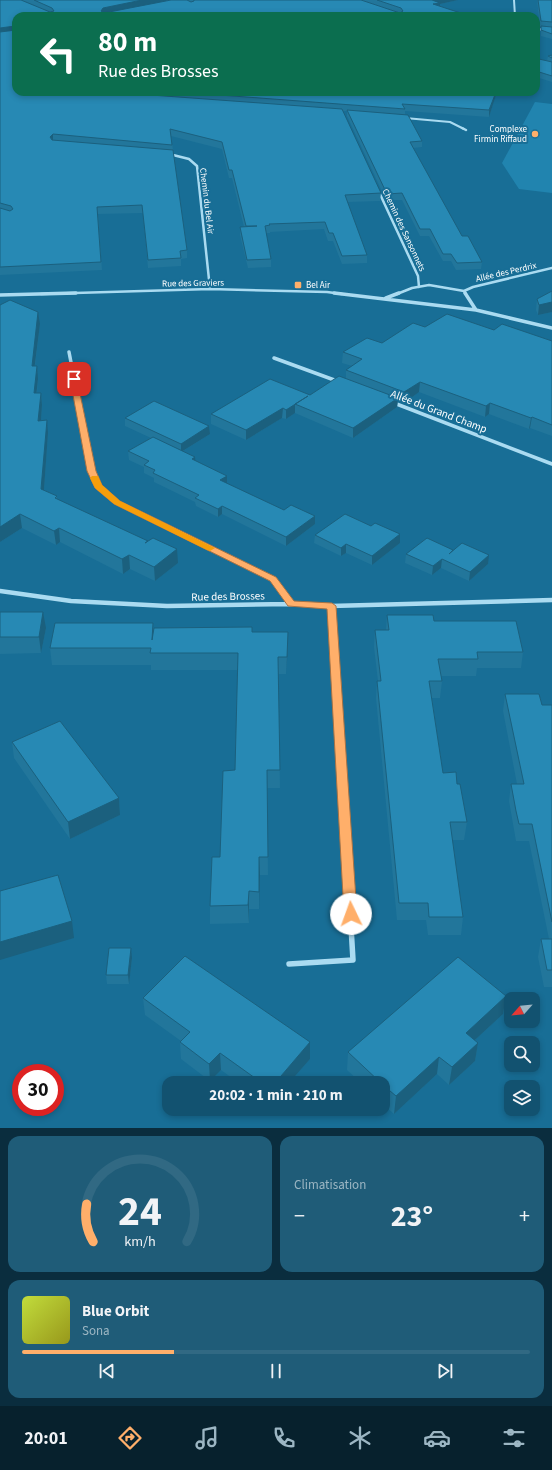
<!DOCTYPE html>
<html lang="fr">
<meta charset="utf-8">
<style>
:root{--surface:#125270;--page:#1f5c78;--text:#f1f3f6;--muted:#9cb6c3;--line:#316983;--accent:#ffaf6a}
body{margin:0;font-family:"Source Sans 3",sans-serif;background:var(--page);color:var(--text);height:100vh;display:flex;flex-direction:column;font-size:15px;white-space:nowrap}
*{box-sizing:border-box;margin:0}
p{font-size:13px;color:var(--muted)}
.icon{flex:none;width:22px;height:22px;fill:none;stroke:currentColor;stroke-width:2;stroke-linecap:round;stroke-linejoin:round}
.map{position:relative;height:1128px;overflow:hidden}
.sheet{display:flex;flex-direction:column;gap:8px;padding:8px;background:#0a2d3e;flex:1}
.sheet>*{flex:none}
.top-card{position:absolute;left:12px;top:12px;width:528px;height:84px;border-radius:12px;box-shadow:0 2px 6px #0003;background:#0b6e4f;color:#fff;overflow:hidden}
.needle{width:26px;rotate:243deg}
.buttons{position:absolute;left:504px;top:992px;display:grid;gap:8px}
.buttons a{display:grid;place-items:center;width:36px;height:36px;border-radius:8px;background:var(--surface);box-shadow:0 2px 6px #0003;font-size:20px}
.speed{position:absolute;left:12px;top:1064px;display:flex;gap:8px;font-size:20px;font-weight:700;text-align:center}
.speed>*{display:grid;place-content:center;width:52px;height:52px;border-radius:50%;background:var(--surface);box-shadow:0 2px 6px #0003;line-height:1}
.speed .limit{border:6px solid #d22;background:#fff;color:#111}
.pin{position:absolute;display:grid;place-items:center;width:34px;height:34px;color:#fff;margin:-17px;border-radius:8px;box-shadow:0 2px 6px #0006}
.me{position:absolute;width:44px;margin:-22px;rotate:357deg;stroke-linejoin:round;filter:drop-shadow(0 0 3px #0008)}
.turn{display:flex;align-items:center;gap:14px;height:84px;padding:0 20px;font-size:18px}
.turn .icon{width:52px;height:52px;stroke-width:2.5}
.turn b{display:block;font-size:28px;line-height:34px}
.big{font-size:30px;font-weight:700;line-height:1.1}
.sheet .tile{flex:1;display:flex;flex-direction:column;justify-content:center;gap:6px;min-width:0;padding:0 14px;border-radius:12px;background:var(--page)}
.sheet .dial{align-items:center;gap:0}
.dial svg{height:104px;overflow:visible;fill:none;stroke:var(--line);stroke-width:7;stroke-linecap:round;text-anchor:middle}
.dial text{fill:var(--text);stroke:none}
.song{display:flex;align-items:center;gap:12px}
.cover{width:48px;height:48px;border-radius:6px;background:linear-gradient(135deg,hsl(70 70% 55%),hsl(60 70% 35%))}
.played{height:4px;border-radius:2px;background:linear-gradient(90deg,var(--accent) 30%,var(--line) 30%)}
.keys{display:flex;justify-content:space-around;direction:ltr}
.heat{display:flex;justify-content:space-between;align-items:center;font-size:22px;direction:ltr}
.sheet .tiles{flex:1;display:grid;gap:8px;grid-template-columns:1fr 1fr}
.tile:last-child{grid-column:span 2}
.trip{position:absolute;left:162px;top:1076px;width:228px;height:40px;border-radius:12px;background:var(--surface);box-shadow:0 2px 6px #0003;font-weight:700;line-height:40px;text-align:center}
.dock{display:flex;height:64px;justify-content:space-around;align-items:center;background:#07212d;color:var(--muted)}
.dock .icon{width:28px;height:28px}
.dock .active{color:var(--accent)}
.dock b{font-size:18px;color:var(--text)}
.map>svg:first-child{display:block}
.green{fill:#2184af}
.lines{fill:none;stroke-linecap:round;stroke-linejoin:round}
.street-far4{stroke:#aadbf1;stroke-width:2}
.street-far3{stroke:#aadbf1;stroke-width:2.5}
.street-far2{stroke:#aadbf1;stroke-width:3.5}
.street-far1{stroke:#aadbf1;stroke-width:4.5}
.street{stroke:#aadbf1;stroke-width:5.5}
.wall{fill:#22769b}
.shaded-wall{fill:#1b607e}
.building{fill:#2789b4;stroke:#1b607e}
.route{fill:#ffaf6a;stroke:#a67245}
.slow{fill:#f59e0b}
.poi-dot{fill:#ffaf6a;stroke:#186e96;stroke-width:1.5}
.labels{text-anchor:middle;stroke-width:4;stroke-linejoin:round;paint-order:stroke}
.far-poi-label{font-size:9px;fill:#fff;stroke:#186e96;text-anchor:end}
.far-street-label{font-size:9px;fill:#fff;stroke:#186e96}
.street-label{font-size:11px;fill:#fff;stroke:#186e96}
</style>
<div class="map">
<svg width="552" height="1128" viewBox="0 0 552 1128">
<rect width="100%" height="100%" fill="#186e96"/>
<path class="green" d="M535,102l17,2v89l-33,-4 -17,-26z"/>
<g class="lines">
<path class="street-far4" d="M514,0l1,16
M536,29l16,1
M405,118l45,4 14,7"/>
<path class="street-far3" d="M462,128l4,2
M169,154l20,5 8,7 13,123
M379,192l39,84 1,11
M464,291l9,-4 79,-19
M41,294l169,-5 117,3 15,2
M397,294l15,-6 17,-3 35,6 2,3"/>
<path class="street-far2" d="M334,293l142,17 76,18
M465,293l11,17
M0,295l76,-2
M386,298l13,-5
M69,352l23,119 6,15 19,16 8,4
M274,358l63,23
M394,403l158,61"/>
<path class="street-far1" d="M123,505l150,74 18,25
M0,591l71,10 96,5 124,-2 40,2 221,-6
M331,606l11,172"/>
<path class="street" d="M289,964l64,-4 -11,-183"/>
</g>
<path class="wall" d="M0,0h458l-18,4v3l30,9h-454v76h481l-8,25 -84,-6v4l17,26v6l-9,1 49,88 20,26 -1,7 -25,1 -5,-9h-8l-14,-25h-9l-18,-36h-16l-39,-84v-5h-4l38,82 -1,8 -33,1 20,53v8l-25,1 -9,-23h-5l-4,-12 -54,3v1h-4l5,26v8l-23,1 -8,-33v-8h4l-12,-49h-3l-7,-29 -51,-13 2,14 14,100v8l-6,1v7l-33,2 -5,-55 -45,1 4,56 -102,5z
M537,0h15v39l-11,-3v-9h-1z
M552,55v27l-16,-5v-17l11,1 1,-5z
M552,291v21l-14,3 -2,-5 1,-11z
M0,305l40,19 -5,42 3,13 -1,14h4l1,12 -1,16 7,12 -4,57 13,6v3l121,64 -23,18 -25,-12 -7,5 -63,-32 -4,3 -34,-17 -22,14z
M425,327l69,3 58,11v95l-22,-8 -1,1 -40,-15 -4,3 -66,-25 -15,11 -6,-2 -1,6 -44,31 -58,-25 -9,6 -4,-1 -36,22 -35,-16v-10l99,-19 36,-17v-8l6,-4 -10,-3 1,-11 39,-9z
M125,418l84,8 1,8 -27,17 12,10 32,15v8l88,40 -29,22 -64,-32 -4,3 -22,-11 -1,-4 -41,-20v-4l-10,-5v-6l-15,-7 -1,-9 23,-13 -26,-12z
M371,526l29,8v9l-28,22 -26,-12 -5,3 -27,-13 1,-8z
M453,550l35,14 -19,17 -28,-13 -9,7 -27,-12 1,-9z
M0,612l46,16 -5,25 -41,1z
M387,615l47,6 89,31 -2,16h-44l-1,8h-35l1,5 -2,17h-8l11,75 14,11 10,38 -3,18h-12l11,77 -2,18h-33l-2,-15h-29l-21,-222 1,-17h1l-4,-34 1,-17h11z
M154,628l98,4 36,16 -2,26h-8l2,114h-13l1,87h-8l-1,34h-10v14l-39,1v-18l10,-49 15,-87 3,-100h-87v-5h-99l-2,-17z
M505,694l37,11h10v282h-8l-6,-30 3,-18h8l-20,-98h-13l-7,-40 2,-17h6l-14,-73z
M12,742l107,56 1,17 -50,24 -56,-81z
M132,958l-3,26h-22l-1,-9z
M506,996l-3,18 -29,27 4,2 -3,18 -26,24 -12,-11 -43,40 -11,-10v-21h-22l-14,-13 1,-18z
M143,998l167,44v17l-21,24h-50l-18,-13 -11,11 -29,-22 -1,-17 1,-1 -36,-26z"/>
<path class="shaded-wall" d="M142,0h28l-68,16 -1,-5 2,-3z
M432,0h26l-18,4v4l-7,2z
M15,26l1,6 -16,2v-6z
M496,92h1l-8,25v-7z
M53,134v7l-3,-4z
M552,302v10l-14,3 1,-10z
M38,312l2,12 -7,55 -1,-13z
M37,366l1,13 -3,27 -1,-13z
M420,382l-1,10 -15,11v-11z
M41,393l1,12 -2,29 -2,-13z
M308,396l-13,8v9l-9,6v-9z
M398,398l-1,9 -44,31v-10z
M490,403l-1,11 -4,3 1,-11z
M283,408l-1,10 -36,22v-10z
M532,417l-2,11 -1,1 2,-11z
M47,420l1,13 -5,70 -2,-14z
M209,426l1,8 -29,18v-8z
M195,457l1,8 -4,-6z
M227,476v8l-7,-4z
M222,506v8l-4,3v-8z
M20,514l2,14 -22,14v-15z
M315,516v8l-29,22v-9z
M59,528l1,14 -4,3 -2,-14z
M400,534v9l-28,22v-9z
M346,544v9l-5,3v-8z
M177,549l1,14 -23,18 -1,-14z
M129,555l1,14 -7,5 -1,-15z
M489,555l-1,9 -19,17 1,-9z
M442,559l-1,9 -9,7 1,-9z
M43,612l3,16 -5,25 -2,-16z
M288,632v16l-2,26 1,-17z
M119,798l1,17 -50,24 -2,-17z
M259,857l1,18 -1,34z
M249,891v32l-1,-18z
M72,921l2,17 -74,22v-18z
M131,948l1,10 -3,26 -1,-9z
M506,996l-3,18 -40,37 3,-18z
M310,1042v17l-21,24h-14z
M478,1043l-3,18 -26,24 3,-18z
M220,1053l1,17 -11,11 -1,-17z
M439,1057l-2,17 -43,40 2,-18z"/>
<path class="building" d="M0,0h21l29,12 4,-1 -2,-3 -18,-8h108l-39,8 -2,3 3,2 67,-13h16l4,2 3,-1v-1h167l39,13 3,-2 -2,-3 -24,-8h55l8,3 -7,1 37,12h-454v10h-1l-15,2z
M538,0h14v22l-11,-1z
M541,26l11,1v7l-11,-4z
M16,30v62h134l1,3 191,14 39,84 -36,2 22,60 -25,1 -9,-23h-4l-4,-11 -56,2 1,1 -5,1 6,33 -24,1 -7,-33 17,-1h-11l-14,-56h-3l-7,-28 -52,-13 2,16 -119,-11 -3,3 2,3 121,10 14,100 -7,1 1,7 -33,2 -6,-55 -45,2 4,55 -101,5v-59l10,3 3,-2 -2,-3 -11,-3v-171z
M552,55v3l-4,-2z
M539,59l13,3v14l-16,-5v-11z
M180,92h316l-7,18 -87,-6 3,5z
M347,110l61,5 14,26 -12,1 52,94h6l14,26 -25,1 -6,-9h-8l-13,-25h-10l-18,-36 -15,1z
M552,291v11l-13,3 -2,-6z
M10,300l28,12 -6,54h5l-3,27h7l-3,28 9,-1 -6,69 16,7 -2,2 93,43 -3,2 8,-5 24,11 -23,18 -25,-12 -7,4 -63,-31 -5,3 -34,-17 -20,13v-222z
M447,314l47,16 8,-6 50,17v84l-20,-8 -1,1 -41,-15 -4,3 -66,-24 -16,10 -58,-22 16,-11 -19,-7 24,-14 15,5 31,-20 12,4z
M339,376l59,22 -45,30 -58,-24 13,-8 -22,14 -3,-2 -37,22 -35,-16 59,-35 40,16z
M154,401l55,25 -28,18 -56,-26z
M153,437l42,20 -3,2 35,17 -7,4 64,30 7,-5 24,11 -29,21 -64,-31 -4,3 -23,-11 4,-3 -46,-22 2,-3 -11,-5 5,-4 -21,-10z
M345,514l26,12 4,-3 25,11 -28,22 -26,-12 -5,4 -26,-13z
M427,538l26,12 -4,4 13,-11 27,12 -19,17 -28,-13 -9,7 -27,-12z
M0,612h43l-4,25h-39z
M387,615h46l1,6h82l7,31h-46l1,7h-40l4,22h-13l14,92 13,-1 1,12h3l7,38h-17l13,95h-34l-1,-14h-29l-22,-222h4l-6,-51h14z
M55,623h98l-1,17 2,-12 98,-1v5h36l-1,25h-9l2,113h-13l1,87h-9v35l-10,-1 -1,14 -38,1 2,-49h8l3,-86 12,-1 3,-117h-88l1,-5h-101z
M505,694h34l3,11h10v217l-20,-98h-13l-3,-13 -5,-27h13z
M60,721l59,77 -51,24 -56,-80z
M58,875l14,46 -72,21v-51z
M541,939h11v31h-5z
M109,948h22l-3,27h-22z
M185,956l125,86 -35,41h-13l-42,-30 -11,11 -29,-22 10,-10 -47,-34z
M458,957l48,39 -40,37 12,10 -26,24 -13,-10 -43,39 -13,-11v-2h-2l-33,-31z"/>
<path class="route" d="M74,377l3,2 19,92 6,14 18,16 156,76 18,24 38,2 4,3 21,308 -2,4 -4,1 -5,-1 -2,-4 -17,-305 -39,-3 -18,-25 -156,-77 -19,-16 -8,-17 -17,-92z"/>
<path class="slow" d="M92,476h6l4,9 18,16 95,47 -5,3 -3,-1 -93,-46 -19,-16 -5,-10z"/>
<g class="poi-dot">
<circle cx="535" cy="134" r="4"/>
<rect x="294" y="281" width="8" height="8" rx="2"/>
</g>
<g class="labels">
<g class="far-poi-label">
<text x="527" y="132">Complexe<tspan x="527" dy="10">Firmin Riffaud</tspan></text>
<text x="306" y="288" text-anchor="start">Bel Air</text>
</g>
<g class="far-street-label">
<text transform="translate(207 201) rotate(83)" y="3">Chemin du Bel Air</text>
<text transform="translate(404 230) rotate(65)" y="3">Chemin des Sansonnets</text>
<text transform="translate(506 272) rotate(-13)" y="3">Allée des Perdrix</text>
<text transform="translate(193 283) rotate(-1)" y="3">Rue des Graviers</text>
</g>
<g class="street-label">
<text transform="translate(439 411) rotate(21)" y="4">Allée du Grand Champ</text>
<text transform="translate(228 596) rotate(-1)" y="4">Rue des Brosses</text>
</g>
</g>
</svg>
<div class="buttons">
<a><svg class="needle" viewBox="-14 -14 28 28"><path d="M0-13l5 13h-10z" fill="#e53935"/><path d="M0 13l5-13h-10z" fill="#9cb6c3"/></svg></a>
<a><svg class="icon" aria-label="search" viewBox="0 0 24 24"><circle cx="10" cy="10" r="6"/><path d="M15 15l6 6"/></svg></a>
<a><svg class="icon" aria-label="layers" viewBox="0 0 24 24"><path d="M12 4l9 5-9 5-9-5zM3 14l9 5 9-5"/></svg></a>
</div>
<div class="speed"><div class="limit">30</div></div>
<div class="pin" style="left:74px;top:379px;background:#d93025"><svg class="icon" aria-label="arrive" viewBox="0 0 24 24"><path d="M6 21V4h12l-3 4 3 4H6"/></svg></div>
<svg class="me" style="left:351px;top:914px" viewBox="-20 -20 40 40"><circle r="19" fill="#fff"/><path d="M0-13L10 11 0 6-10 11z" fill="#ffaf6a"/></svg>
<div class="trip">20:02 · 1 min · 210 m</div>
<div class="top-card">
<div class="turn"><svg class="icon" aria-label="left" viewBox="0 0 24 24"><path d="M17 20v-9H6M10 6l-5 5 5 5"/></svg><div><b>80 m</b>Rue des Brosses</div></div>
</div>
</div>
<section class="sheet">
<div class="tiles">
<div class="tile dial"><svg viewBox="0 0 100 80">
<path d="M14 69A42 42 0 1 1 86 69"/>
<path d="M14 69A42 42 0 0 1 9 40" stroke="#ffaf6a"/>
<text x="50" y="56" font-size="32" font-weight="700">24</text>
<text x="50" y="72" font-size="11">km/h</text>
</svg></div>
<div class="tile"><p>Climatisation</p>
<div class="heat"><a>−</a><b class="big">23°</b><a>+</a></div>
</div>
<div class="tile">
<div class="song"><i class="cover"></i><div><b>Blue Orbit</b><p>Sona</p></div></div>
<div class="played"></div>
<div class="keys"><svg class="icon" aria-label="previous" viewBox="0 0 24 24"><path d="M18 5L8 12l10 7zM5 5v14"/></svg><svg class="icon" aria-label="pause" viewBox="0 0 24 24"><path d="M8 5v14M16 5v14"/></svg><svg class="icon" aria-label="next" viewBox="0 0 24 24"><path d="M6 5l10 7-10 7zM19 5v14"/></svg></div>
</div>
</div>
</section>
<nav class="dock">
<b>20:01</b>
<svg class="icon active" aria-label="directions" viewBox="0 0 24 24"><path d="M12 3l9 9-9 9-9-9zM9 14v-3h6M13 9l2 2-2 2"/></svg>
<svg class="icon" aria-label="music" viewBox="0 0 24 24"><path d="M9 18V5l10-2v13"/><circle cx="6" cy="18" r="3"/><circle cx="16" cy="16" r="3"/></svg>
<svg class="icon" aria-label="phone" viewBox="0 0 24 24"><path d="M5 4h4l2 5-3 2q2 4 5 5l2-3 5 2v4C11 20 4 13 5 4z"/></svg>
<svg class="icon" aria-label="climate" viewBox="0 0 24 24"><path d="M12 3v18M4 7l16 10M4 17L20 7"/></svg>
<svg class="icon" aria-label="car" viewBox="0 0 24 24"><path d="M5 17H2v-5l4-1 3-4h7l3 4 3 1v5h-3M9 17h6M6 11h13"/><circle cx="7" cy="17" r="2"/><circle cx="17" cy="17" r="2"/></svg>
<svg class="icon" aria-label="filters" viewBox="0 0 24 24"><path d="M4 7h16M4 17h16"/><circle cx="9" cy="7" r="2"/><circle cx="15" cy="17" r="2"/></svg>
</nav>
